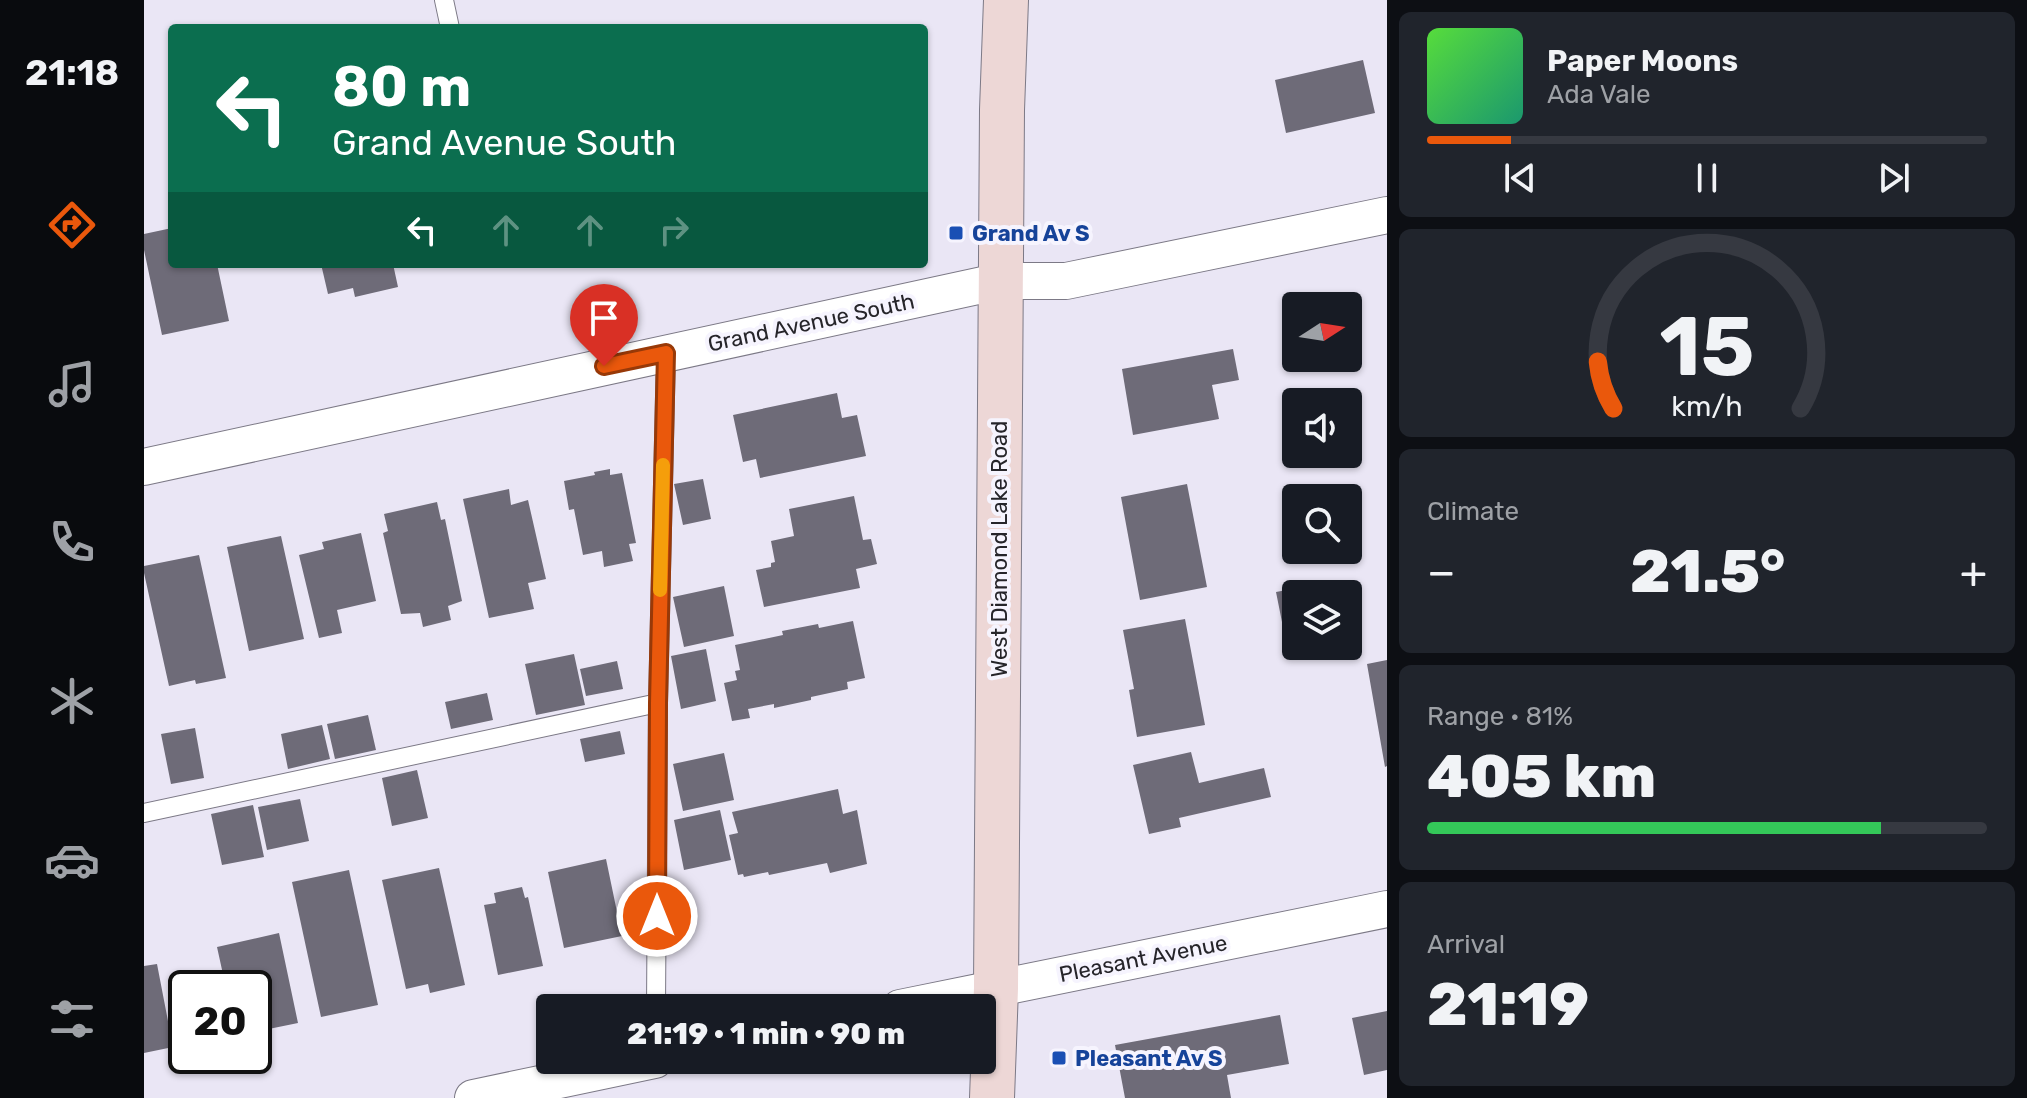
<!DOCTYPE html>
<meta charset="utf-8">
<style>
:root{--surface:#171b24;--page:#20242c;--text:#f1f3f6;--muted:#9ea1a6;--line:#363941;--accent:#ea580c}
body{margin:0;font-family:Rubik,sans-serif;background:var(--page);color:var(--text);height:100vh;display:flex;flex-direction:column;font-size:30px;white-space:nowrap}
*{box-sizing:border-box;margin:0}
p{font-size:26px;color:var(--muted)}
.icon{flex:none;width:44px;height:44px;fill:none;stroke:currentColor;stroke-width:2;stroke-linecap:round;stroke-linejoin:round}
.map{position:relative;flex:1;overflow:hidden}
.sheet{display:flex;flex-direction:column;gap:12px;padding:12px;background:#0d0f14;width:640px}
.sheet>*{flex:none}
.hud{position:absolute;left:24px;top:24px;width:760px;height:244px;border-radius:8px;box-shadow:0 2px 6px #0004;background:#0b6e4f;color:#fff;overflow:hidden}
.needle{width:52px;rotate:78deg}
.buttons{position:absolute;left:1138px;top:292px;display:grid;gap:16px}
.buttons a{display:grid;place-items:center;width:80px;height:80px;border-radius:8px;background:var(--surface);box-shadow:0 2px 6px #0004;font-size:40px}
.speed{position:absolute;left:24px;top:970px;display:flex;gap:16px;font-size:40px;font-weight:700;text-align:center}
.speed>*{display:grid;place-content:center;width:104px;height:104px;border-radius:50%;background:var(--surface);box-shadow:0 2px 6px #0004;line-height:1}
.speed .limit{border:4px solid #111;border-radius:12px;background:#fff;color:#111}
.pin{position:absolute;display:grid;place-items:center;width:68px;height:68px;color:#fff;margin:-82px -34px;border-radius:50% 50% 50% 0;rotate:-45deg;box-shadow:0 0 8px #0007}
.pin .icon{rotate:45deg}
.me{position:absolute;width:88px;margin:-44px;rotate:0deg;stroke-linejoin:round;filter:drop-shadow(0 0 6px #0008)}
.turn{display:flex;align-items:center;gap:28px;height:168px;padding:0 32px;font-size:36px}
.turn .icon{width:104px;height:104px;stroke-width:2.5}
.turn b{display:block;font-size:56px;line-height:68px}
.lanes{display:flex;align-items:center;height:76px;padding:0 32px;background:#0003;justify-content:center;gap:40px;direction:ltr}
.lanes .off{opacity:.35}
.big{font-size:60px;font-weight:800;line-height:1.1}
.sheet .tile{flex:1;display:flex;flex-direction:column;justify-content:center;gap:12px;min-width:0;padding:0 28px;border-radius:12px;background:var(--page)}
.sheet .dial{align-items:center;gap:0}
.dial svg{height:208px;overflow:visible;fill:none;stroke:var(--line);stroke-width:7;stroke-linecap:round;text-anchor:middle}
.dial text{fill:var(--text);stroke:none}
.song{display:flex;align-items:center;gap:24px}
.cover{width:96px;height:96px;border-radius:12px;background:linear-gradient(135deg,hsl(110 70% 55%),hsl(160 70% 35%))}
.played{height:8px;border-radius:4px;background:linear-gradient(90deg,var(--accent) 15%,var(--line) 15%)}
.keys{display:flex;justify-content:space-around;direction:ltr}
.heat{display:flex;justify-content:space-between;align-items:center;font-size:44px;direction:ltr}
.charge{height:12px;border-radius:6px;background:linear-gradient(90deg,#34c759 81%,var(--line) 0)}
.trip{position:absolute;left:392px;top:994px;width:460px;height:80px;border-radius:8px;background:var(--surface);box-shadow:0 2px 6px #0004;font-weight:800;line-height:80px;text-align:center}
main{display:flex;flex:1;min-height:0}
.menu{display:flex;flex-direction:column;width:144px;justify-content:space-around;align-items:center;background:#090b0e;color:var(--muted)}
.menu .icon{width:56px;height:56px}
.menu .on{color:var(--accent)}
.menu b{font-size:36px;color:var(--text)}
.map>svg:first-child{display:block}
.building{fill:#6e6b78}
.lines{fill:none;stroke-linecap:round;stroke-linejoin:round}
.lane-casing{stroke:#7c7986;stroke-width:20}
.street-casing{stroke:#7c7986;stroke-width:38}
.secondary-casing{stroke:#7c7986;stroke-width:46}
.lane{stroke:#fff;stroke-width:18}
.street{stroke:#fff;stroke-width:36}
.secondary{stroke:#edd7d6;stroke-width:44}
.route-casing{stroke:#983908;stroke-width:20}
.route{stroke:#ea580c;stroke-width:14}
.slow{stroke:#f59e0b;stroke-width:14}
.transit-dot{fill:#1a4fb4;stroke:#f6f4fe;stroke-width:3}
.labels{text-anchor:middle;stroke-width:8;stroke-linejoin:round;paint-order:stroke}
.transit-label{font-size:22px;font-weight:bold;fill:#164399;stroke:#f6f4fe;text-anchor:start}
.street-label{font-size:22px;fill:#26252a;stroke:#f6f4fe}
</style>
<main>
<nav class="menu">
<b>21:18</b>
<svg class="icon on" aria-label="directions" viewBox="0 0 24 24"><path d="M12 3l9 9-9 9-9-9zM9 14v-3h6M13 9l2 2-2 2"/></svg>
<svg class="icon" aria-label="music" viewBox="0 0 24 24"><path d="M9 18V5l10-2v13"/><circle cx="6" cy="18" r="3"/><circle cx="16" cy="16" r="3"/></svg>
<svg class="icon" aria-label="phone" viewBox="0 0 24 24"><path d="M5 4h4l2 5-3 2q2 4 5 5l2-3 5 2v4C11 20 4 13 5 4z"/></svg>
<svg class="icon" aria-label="climate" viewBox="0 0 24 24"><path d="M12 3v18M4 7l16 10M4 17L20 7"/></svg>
<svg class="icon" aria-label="car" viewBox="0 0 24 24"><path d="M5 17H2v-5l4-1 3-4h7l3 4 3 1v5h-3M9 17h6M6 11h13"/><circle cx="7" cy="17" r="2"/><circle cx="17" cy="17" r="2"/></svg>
<svg class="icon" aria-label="filters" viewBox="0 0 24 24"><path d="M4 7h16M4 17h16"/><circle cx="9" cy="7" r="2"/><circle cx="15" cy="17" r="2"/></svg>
</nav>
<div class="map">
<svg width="1243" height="1098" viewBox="0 0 1243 1098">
<rect width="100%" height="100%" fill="#eae6f5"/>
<path class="building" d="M1219,60l12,53 -89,20 -11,-53z
M28,228v36h45l12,57 -67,14 -18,-85v-16z
M177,264h72l5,23 -43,10 -2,-9 -25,6z
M1089,349l6,31 -27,5 7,34 -86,16 -11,-66z
M693,393l5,25 15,-3 9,41 -106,22 -4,-19 -13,3 -10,-47z
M466,469v6l12,-2 14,70 -7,1 4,17 -29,6 -2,-16 -19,4 -9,-46 -5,1 -5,-29 31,-6 -1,-3z
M559,479l8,40 -28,6 -9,-41z
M1043,484l20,103 -67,13 -19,-103z
M365,489l2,16 17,-5 18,79 -18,4 6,26 -45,9 -26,-119z
M710,496l9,44 8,-1 6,25 -21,5 4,19 -96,19 -8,-37 15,-3v-4l4,-1 -4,-21 23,-5 -5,-27z
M293,502l4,18 4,-1 17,82 -14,5 3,14 -28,7 -3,-14 -19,1 -18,-81 5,-2 -4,-17z
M217,533l15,68 -39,9 5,23 -23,5 -20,-83 25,-6 -2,-7z
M137,536l23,103 -55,12 -22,-104z
M55,555l27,123 -30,6 -1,-4 -26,6 -25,-113v-7z
M1196,580l2,14h-46v51l-9,2 -11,-55z
M580,586l10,50 -50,11 -11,-50z
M1041,619l20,106 -68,12 -8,-47 5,-1 -11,-59z
M709,621l12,57 -18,4 1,7 -37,8v3l-37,8v-4l-26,5 2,9 -18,3 -8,-38 13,-3 -2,-9 5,-1 -5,-25 48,-10 -1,-4 36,-7 1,4z
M562,649l10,52 -35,8 -10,-53z
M430,654l11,51 -49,10 -11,-51z
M1243,660v106l-2,1 -18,-103z
M473,661l6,28 -37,7 -6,-27z
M343,693l6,27 -42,9 -6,-27z
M224,715l8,35 -41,9 -8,-35z
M178,725l8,34 -42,10 -7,-35z
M51,728l9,50 -33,6 -10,-50z
M476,731l5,23 -40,8 -5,-23z
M1047,752l8,31 65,-15 7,29 -92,21 2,9 -32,7 -16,-69z
M580,753l10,47 -51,11 -10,-47z
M273,770l11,48 -36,8 -10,-48z
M694,789l5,25 14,-4 10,54 -37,9 -3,-10 -58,12 -1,-3 -24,5 -1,-3 -5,1 -9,-40 9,-2 -6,-21z
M156,799l9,42 -42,9 -9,-43z
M109,805l11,52 -42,8 -11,-51z
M576,810l11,50 -47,10 -10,-50z
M462,859l16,77 -58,12 -16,-76z
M295,868l26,117 -35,8 -2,-9 -22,5 -24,-109z
M205,870l29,135 -57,12 -29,-135z
M378,887l3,11 3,-1 15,69 -45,9 -14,-70 12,-2 -2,-10z
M135,933l19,90 -44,9v-44h-28l-9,-41z
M13,964l16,83 -29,6v-87z
M1243,1011v59l-23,5 -12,-57z
M1136,1015l9,49 -62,11 4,23h-106l-10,-53z"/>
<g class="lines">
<defs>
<path id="lane" d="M300,0l6,28
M0,813l514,-110
M512,1008l2,-305 8,-350"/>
<path id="street" d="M0,467l857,-186h65l321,-66
M756,1008l487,-99
M329,1098l182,-38"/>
<path id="secondary" d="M848,1098l4,-110 6,-878 4,-110"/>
</defs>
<use href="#lane" class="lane-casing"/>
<use href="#street" class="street-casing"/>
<use href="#secondary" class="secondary-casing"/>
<use href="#lane" class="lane"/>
<use href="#street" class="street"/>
<use href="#secondary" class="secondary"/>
</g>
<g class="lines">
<defs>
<path id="route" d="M460,366l62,-13 -8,350 -1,213"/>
</defs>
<use href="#route" class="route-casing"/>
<use href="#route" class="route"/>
<path class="slow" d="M516,590l3,-125"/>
</g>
<g class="transit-dot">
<rect x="804" y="225" width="16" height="16" rx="4"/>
<rect x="907" y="1050" width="16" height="16" rx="4"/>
</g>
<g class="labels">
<g class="transit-label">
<text x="828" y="241">Grand Av S</text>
<text x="931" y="1066">Pleasant Av S</text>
</g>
<g class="street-label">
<text transform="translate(667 322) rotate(-12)" y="8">Grand Avenue South</text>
<text transform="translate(855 549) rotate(-90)" y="8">West Diamond Lake Road</text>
<text transform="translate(999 958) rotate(-11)" y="8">Pleasant Avenue</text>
</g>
</g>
</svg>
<div class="buttons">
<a><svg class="needle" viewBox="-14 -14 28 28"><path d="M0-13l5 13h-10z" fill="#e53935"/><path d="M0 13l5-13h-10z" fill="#9ea1a6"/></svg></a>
<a><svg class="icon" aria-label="sound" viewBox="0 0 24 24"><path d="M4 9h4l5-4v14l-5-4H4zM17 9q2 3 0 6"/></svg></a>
<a><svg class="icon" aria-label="search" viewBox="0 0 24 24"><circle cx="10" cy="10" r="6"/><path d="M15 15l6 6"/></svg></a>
<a><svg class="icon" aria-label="layers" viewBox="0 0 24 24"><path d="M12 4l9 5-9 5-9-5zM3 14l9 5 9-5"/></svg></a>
</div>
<div class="speed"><div class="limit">20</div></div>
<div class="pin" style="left:460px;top:366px;background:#d93025"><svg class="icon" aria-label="arrive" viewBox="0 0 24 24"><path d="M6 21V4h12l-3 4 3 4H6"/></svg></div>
<svg class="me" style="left:513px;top:916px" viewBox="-20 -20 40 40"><circle r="17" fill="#ea580c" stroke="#fff" stroke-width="3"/><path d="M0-11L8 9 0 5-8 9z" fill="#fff"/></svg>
<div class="trip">21:19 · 1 min · 90 m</div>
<div class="hud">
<div class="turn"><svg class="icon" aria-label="left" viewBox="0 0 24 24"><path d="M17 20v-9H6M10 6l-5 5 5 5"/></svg><div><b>80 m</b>Grand Avenue South</div></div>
<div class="lanes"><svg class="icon" aria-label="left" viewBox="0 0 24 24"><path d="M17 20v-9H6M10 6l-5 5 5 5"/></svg><svg class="icon off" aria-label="ahead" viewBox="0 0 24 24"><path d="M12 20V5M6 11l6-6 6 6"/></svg><svg class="icon off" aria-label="ahead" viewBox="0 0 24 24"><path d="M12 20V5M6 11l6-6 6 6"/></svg><svg class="icon off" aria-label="right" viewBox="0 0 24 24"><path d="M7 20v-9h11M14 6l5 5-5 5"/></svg></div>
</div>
</div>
<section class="sheet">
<div class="tile">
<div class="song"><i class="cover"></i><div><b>Paper Moons</b><p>Ada Vale</p></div></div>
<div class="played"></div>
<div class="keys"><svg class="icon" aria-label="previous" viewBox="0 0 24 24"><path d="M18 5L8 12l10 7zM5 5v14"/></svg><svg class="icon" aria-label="pause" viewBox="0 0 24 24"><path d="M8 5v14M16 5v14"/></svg><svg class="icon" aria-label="next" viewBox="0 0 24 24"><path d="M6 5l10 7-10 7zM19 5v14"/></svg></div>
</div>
<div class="tile dial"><svg viewBox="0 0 100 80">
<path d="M14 69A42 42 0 1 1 86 69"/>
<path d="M14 69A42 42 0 0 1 8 51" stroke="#ea580c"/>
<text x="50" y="56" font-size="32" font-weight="700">15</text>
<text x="50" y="72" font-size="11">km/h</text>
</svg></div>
<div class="tile"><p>Climate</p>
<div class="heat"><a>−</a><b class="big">21.5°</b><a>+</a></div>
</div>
<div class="tile"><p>Range · 81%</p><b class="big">405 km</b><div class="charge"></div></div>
<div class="tile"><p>Arrival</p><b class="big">21:19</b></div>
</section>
</main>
